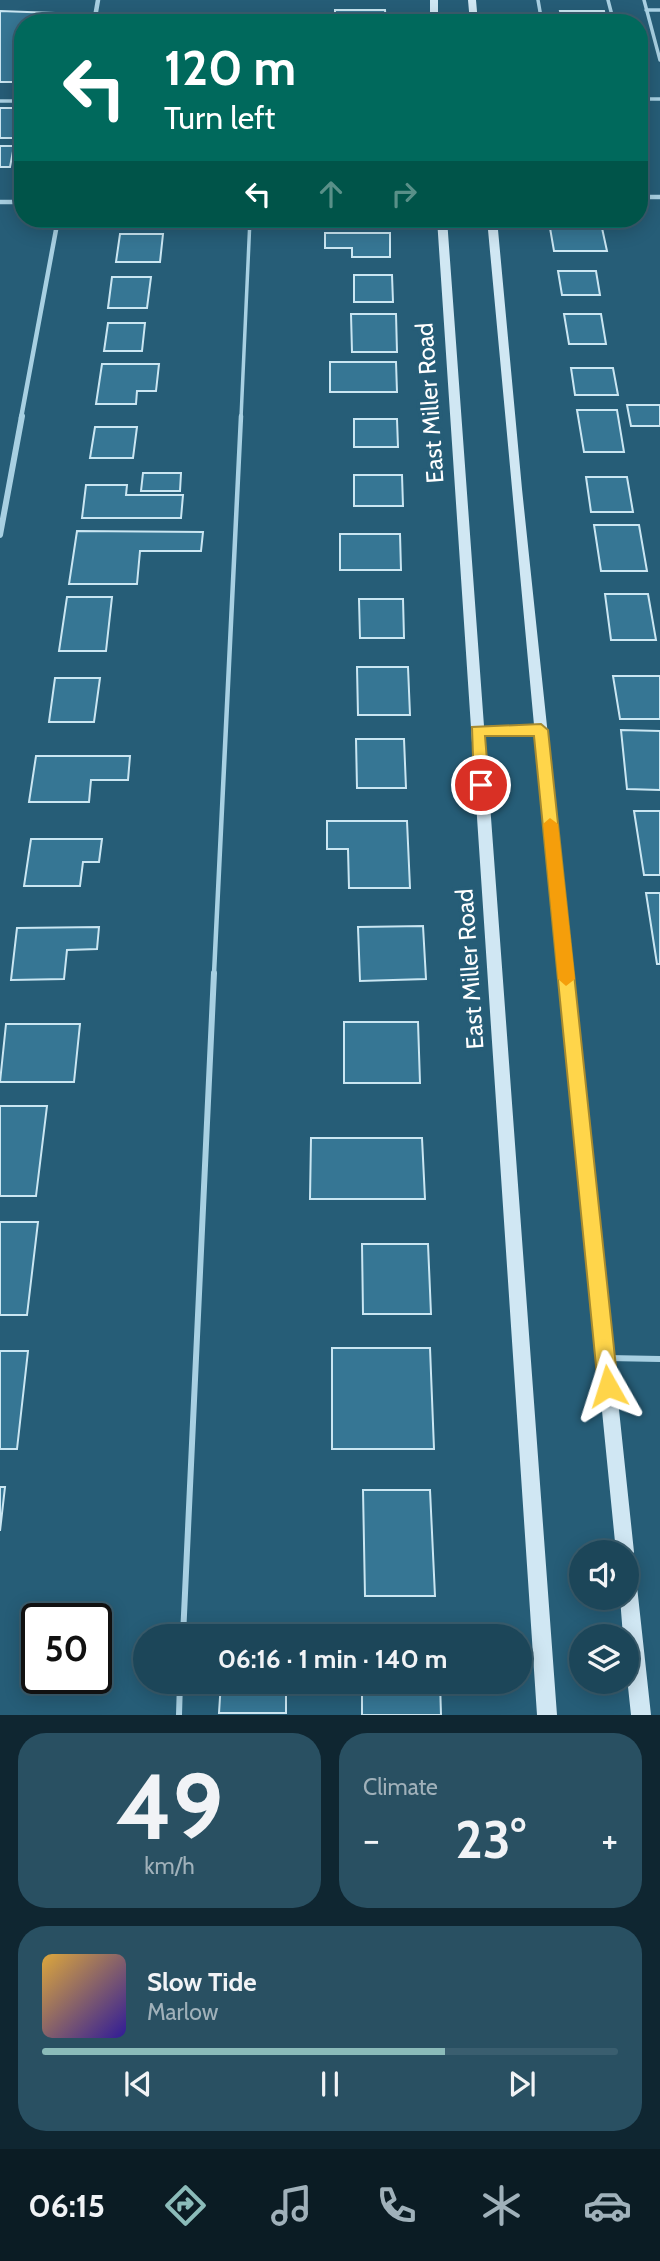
<!DOCTYPE html>
<meta charset="utf-8">
<style>
:root{--surface:#1c4659;--page:#295062;--text:#f1f3f6;--muted:#a0b1ba;--line:#3a5e6f;--accent:#8bbbb9}
body{margin:0;font-family:Cabin,sans-serif;background:var(--page);color:var(--text);height:100vh;display:flex;flex-direction:column;font-size:26px;white-space:nowrap}
*{box-sizing:border-box;margin:0}
p{font-size:23px;color:var(--muted)}
.icon{flex:none;width:38px;height:38px;fill:none;stroke:currentColor;stroke-width:2;stroke-linecap:round;stroke-linejoin:round}
.map{position:relative;height:1715px;overflow:hidden}
.panel{display:flex;flex-direction:column;gap:18px;padding:18px;background:#0f2631;flex:1}
.panel>*{flex:none}
.hud{position:absolute;left:14px;top:14px;width:634px;height:214px;border-radius:28px;box-shadow:0 4px 18px #0003,0 0 0 2px var(--line);background:#00695c;color:#fff;overflow:hidden}
.tools{position:absolute;left:569px;top:1540px;display:grid;gap:14px}
.tools a{display:grid;place-items:center;width:70px;height:70px;border-radius:50%;background:var(--surface);box-shadow:0 4px 18px #0003,0 0 0 2px var(--line);font-size:35px}
.speed{position:absolute;left:21px;top:1603px;display:flex;gap:14px;font-size:35px;font-weight:700;text-align:center}
.speed>*{display:grid;place-content:center;width:91px;height:91px;border-radius:50%;background:var(--surface);box-shadow:0 4px 18px #0003,0 0 0 2px var(--line);line-height:1}
.speed .limit{border:4px solid #111;border-radius:10px;background:#fff;color:#111}
.pin{position:absolute;display:grid;place-items:center;width:60px;height:60px;color:#fff;margin:-30px;border:4px solid #fff;border-radius:50%;box-shadow:0 2px 7px #0007}
.me{position:absolute;width:77px;margin:-38px;rotate:354deg;stroke-linejoin:round;filter:drop-shadow(0 0 5px #0008)}
.turn{display:flex;align-items:center;gap:24px;height:147px;padding:0 35px;font-size:32px}
.turn .icon{width:91px;height:91px;stroke-width:2.5}
.turn b{display:block;font-size:49px;line-height:60px}
.lanes{display:flex;align-items:center;height:66px;padding:0 35px;background:#0003;justify-content:center;gap:35px;direction:ltr}
.lanes .off{opacity:.35}
.big{font-size:52px;font-weight:700;line-height:1.1}
.panel .widget{flex:1;display:flex;flex-direction:column;justify-content:center;gap:10px;min-width:0;padding:0 24px;border-radius:28px;background:var(--page)}
.panel .dial{align-items:center;gap:0}
.dial b{font-size:91px;line-height:1}
.song{display:flex;align-items:center;gap:21px}
.cover{width:84px;height:84px;border-radius:10px;background:linear-gradient(135deg,hsl(40 70% 55%),hsl(250 70% 35%))}
.played{height:7px;border-radius:4px;background:linear-gradient(90deg,var(--accent) 70%,var(--line) 70%)}
.keys{display:flex;justify-content:space-around;direction:ltr}
.heat{display:flex;justify-content:space-between;align-items:center;font-size:38px;direction:ltr}
.panel .tiles{flex:1;display:grid;gap:18px;grid-template-columns:1fr 1fr}
.widget:last-child{grid-column:span 2}
.trip{position:absolute;left:133px;top:1624px;width:399px;height:70px;border-radius:35px;background:var(--surface);box-shadow:0 4px 18px #0003,0 0 0 2px var(--line);font-weight:700;line-height:70px;text-align:center}
.menu{display:flex;height:112px;justify-content:space-around;align-items:center;background:#0b1c24;color:var(--muted)}
.menu .icon{width:49px;height:49px}
.menu .on{color:var(--accent)}
.menu b{font-size:32px;color:var(--text)}
.map>svg:first-child{display:block}
.building{fill:#367694;stroke:#cae6f2;stroke-width:2}
.lines{fill:none;stroke-linecap:round;stroke-linejoin:round}
.service-far2{stroke:#a8d0e2;stroke-width:3.5}
.service-far1{stroke:#a8d0e2;stroke-width:4.5}
.service{stroke:#a8d0e2;stroke-width:6}
.minor-far1{stroke:#a8d0e2;stroke-width:4.5}
.minor{stroke:#a8d0e2;stroke-width:6}
.secondary{fill:#d0e7f3;fill-rule:evenodd}
.route{fill:#ffd54a;stroke:#a68a30;stroke-width:2}
.slow{fill:#f59e0b}
.labels{text-anchor:middle;stroke-width:7;stroke-linejoin:round;paint-order:stroke}
.street-label{font-size:24px;fill:#fff;stroke:#265d77}
</style>
<div class="map">
<svg width="660" height="1715" viewBox="0 0 660 1715">
<rect width="100%" height="100%" fill="#265d77"/>
<path class="building" d="M335,10h50l1,13h-51z
M0,11l54,2 -3,10h-28v59h-23z
M560,11h44l2,12h-43z
M0,108h23l-5,30h-18z
M0,146h14l-4,21h-10z
M550,228h52l5,23h-53z
M325,233h65v24h-38v-9h-27z
M120,234h43l-3,28h-44z
M558,271h38l4,24h-38z
M354,275h38l1,27h-39z
M112,277h39l-4,31h-39z
M351,314h45l1,38h-45z
M564,314h37l5,30h-37z
M108,323h37l-3,28h-38z
M330,362h66l1,30h-67z
M102,364h57l-3,27h-19l-1,13h-40z
M571,368h42l5,27h-43z
M627,405h33v21h-29z
M577,410h40l7,42h-40z
M354,419h43l1,28h-44z
M95,427h42l-4,31h-43z
M143,473h38l-1,18h-39z
M354,475h48l1,31h-49z
M586,477h41l6,35h-42z
M86,485h41l-1,10h57l-2,23h-99z
M594,525h45l8,46h-46z
M77,531l126,1 -2,19h-61l-3,33h-68z
M340,534h60l1,36h-61z
M605,594h43l8,46h-45z
M67,597h45l-6,54h-47z
M359,599h44l1,39h-44z
M357,667h51l2,48h-52z
M613,676h47v43h-40z
M55,678h45l-6,44h-45z
M621,730l39,1v59l-33,-1z
M356,739h48l2,49h-49z
M36,756h94l-2,24h-37l-2,22h-60z
M634,811h26v64h-16z
M327,821h80l3,67h-61l-1,-39h-21z
M31,839h71l-3,23h-16l-3,24h-56z
M646,893h14v71h-3z
M423,926l3,53 -66,2 -2,-54z
M99,927l-2,22 -30,1 -3,29 -53,1 6,-52z
M344,1022h74l2,61h-76z
M6,1024h74l-6,58h-74z
M0,1106h47l-11,90h-36z
M311,1138h111l3,61h-115z
M0,1222h38l-11,93h-27z
M362,1244h66l3,70h-68z
M332,1348h98l4,101h-102z
M0,1351h28l-11,98h-17z
M0,1487h5l-5,44z
M363,1490h67l5,106h-70z
M221,1682h65v31h-67z
M362,1682h78l1,33h-79z"/>
<g class="lines">
<path class="service-far2" d="M538,0l4,23
M608,0l6,23
M644,0l16,60
M646,10h14
M639,99h21
M0,101h23
M241,418l9,-199"/>
<path class="service-far1" d="M214,974l27,-558"/>
<path class="service" d="M608,1358l52,1
M183,1636l31,-663
M179,1715l1,-33"/>
<path class="minor-far1" d="M94,23l4,-23
M639,197h21
M0,202h23
M21,418l37,-199"/>
<path class="minor" d="M0,535l22,-119"/>
<path class="secondary" d="M430,0h8v23h-8z
M468,0h8l2,23h-8z
M437,219h10l37,507 50,-1 -47,-506h10l25,270 112,1063 -5,8 4,1 2,7 16,147h-20l-5,-47v-32h-3l-3,-38h6v-46h-10l-81,-817 -50,1 72,979h-20z"/>
</g>
<path class="route" d="M541,724l7,6 70,656 -3,7 -7,3 -7,-3 -3,-7 -64,-650h-49l4,49 -8,6 -7,-6 -2,-58z"/>
<path class="slow" d="M550,818l8,6 17,155 -9,7 -8,-7 -15,-155z"/>
<g class="labels">
<g class="street-label">
<text transform="translate(430 403) rotate(-94)" y="8">East Miller Road</text>
<text transform="translate(470 969) rotate(-94)" y="8">East Miller Road</text>
</g>
</g>
</svg>
<div class="tools">
<a><svg class="icon" aria-label="sound" viewBox="0 0 24 24"><path d="M4 9h4l5-4v14l-5-4H4zM17 9q2 3 0 6"/></svg></a>
<a><svg class="icon" aria-label="layers" viewBox="0 0 24 24"><path d="M12 4l9 5-9 5-9-5zM3 14l9 5 9-5"/></svg></a>
</div>
<div class="speed"><div class="limit">50</div></div>
<div class="pin" style="left:481px;top:785px;background:#d93025"><svg class="icon" aria-label="arrive" viewBox="0 0 24 24"><path d="M6 21V4h12l-3 4 3 4H6"/></svg></div>
<svg class="me" style="left:608px;top:1386px" viewBox="-20 -20 40 40"><path d="M0-17L14 15 0 8-14 15z" fill="#ffd54a" stroke="#fff" stroke-width="4"/></svg>
<div class="trip">06:16 · 1 min · 140 m</div>
<div class="hud">
<div class="turn"><svg class="icon" aria-label="left" viewBox="0 0 24 24"><path d="M17 20v-9H6M10 6l-5 5 5 5"/></svg><div><b>120 m</b>Turn left</div></div>
<div class="lanes"><svg class="icon" aria-label="left" viewBox="0 0 24 24"><path d="M17 20v-9H6M10 6l-5 5 5 5"/></svg><svg class="icon off" aria-label="ahead" viewBox="0 0 24 24"><path d="M12 20V5M6 11l6-6 6 6"/></svg><svg class="icon off" aria-label="right" viewBox="0 0 24 24"><path d="M7 20v-9h11M14 6l5 5-5 5"/></svg></div>
</div>
</div>
<section class="panel">
<div class="tiles">
<div class="widget dial"><b>49</b><p>km/h</p></div>
<div class="widget"><p>Climate</p>
<div class="heat"><a>−</a><b class="big">23°</b><a>+</a></div>
</div>
<div class="widget">
<div class="song"><i class="cover"></i><div><b>Slow Tide</b><p>Marlow</p></div></div>
<div class="played"></div>
<div class="keys"><svg class="icon" aria-label="previous" viewBox="0 0 24 24"><path d="M18 5L8 12l10 7zM5 5v14"/></svg><svg class="icon" aria-label="pause" viewBox="0 0 24 24"><path d="M8 5v14M16 5v14"/></svg><svg class="icon" aria-label="next" viewBox="0 0 24 24"><path d="M6 5l10 7-10 7zM19 5v14"/></svg></div>
</div>
</div>
</section>
<nav class="menu">
<b>06:15</b>
<svg class="icon on" aria-label="directions" viewBox="0 0 24 24"><path d="M12 3l9 9-9 9-9-9zM9 14v-3h6M13 9l2 2-2 2"/></svg>
<svg class="icon" aria-label="music" viewBox="0 0 24 24"><path d="M9 18V5l10-2v13"/><circle cx="6" cy="18" r="3"/><circle cx="16" cy="16" r="3"/></svg>
<svg class="icon" aria-label="phone" viewBox="0 0 24 24"><path d="M5 4h4l2 5-3 2q2 4 5 5l2-3 5 2v4C11 20 4 13 5 4z"/></svg>
<svg class="icon" aria-label="climate" viewBox="0 0 24 24"><path d="M12 3v18M4 7l16 10M4 17L20 7"/></svg>
<svg class="icon" aria-label="car" viewBox="0 0 24 24"><path d="M5 17H2v-5l4-1 3-4h7l3 4 3 1v5h-3M9 17h6M6 11h13"/><circle cx="7" cy="17" r="2"/><circle cx="17" cy="17" r="2"/></svg>
</nav>
